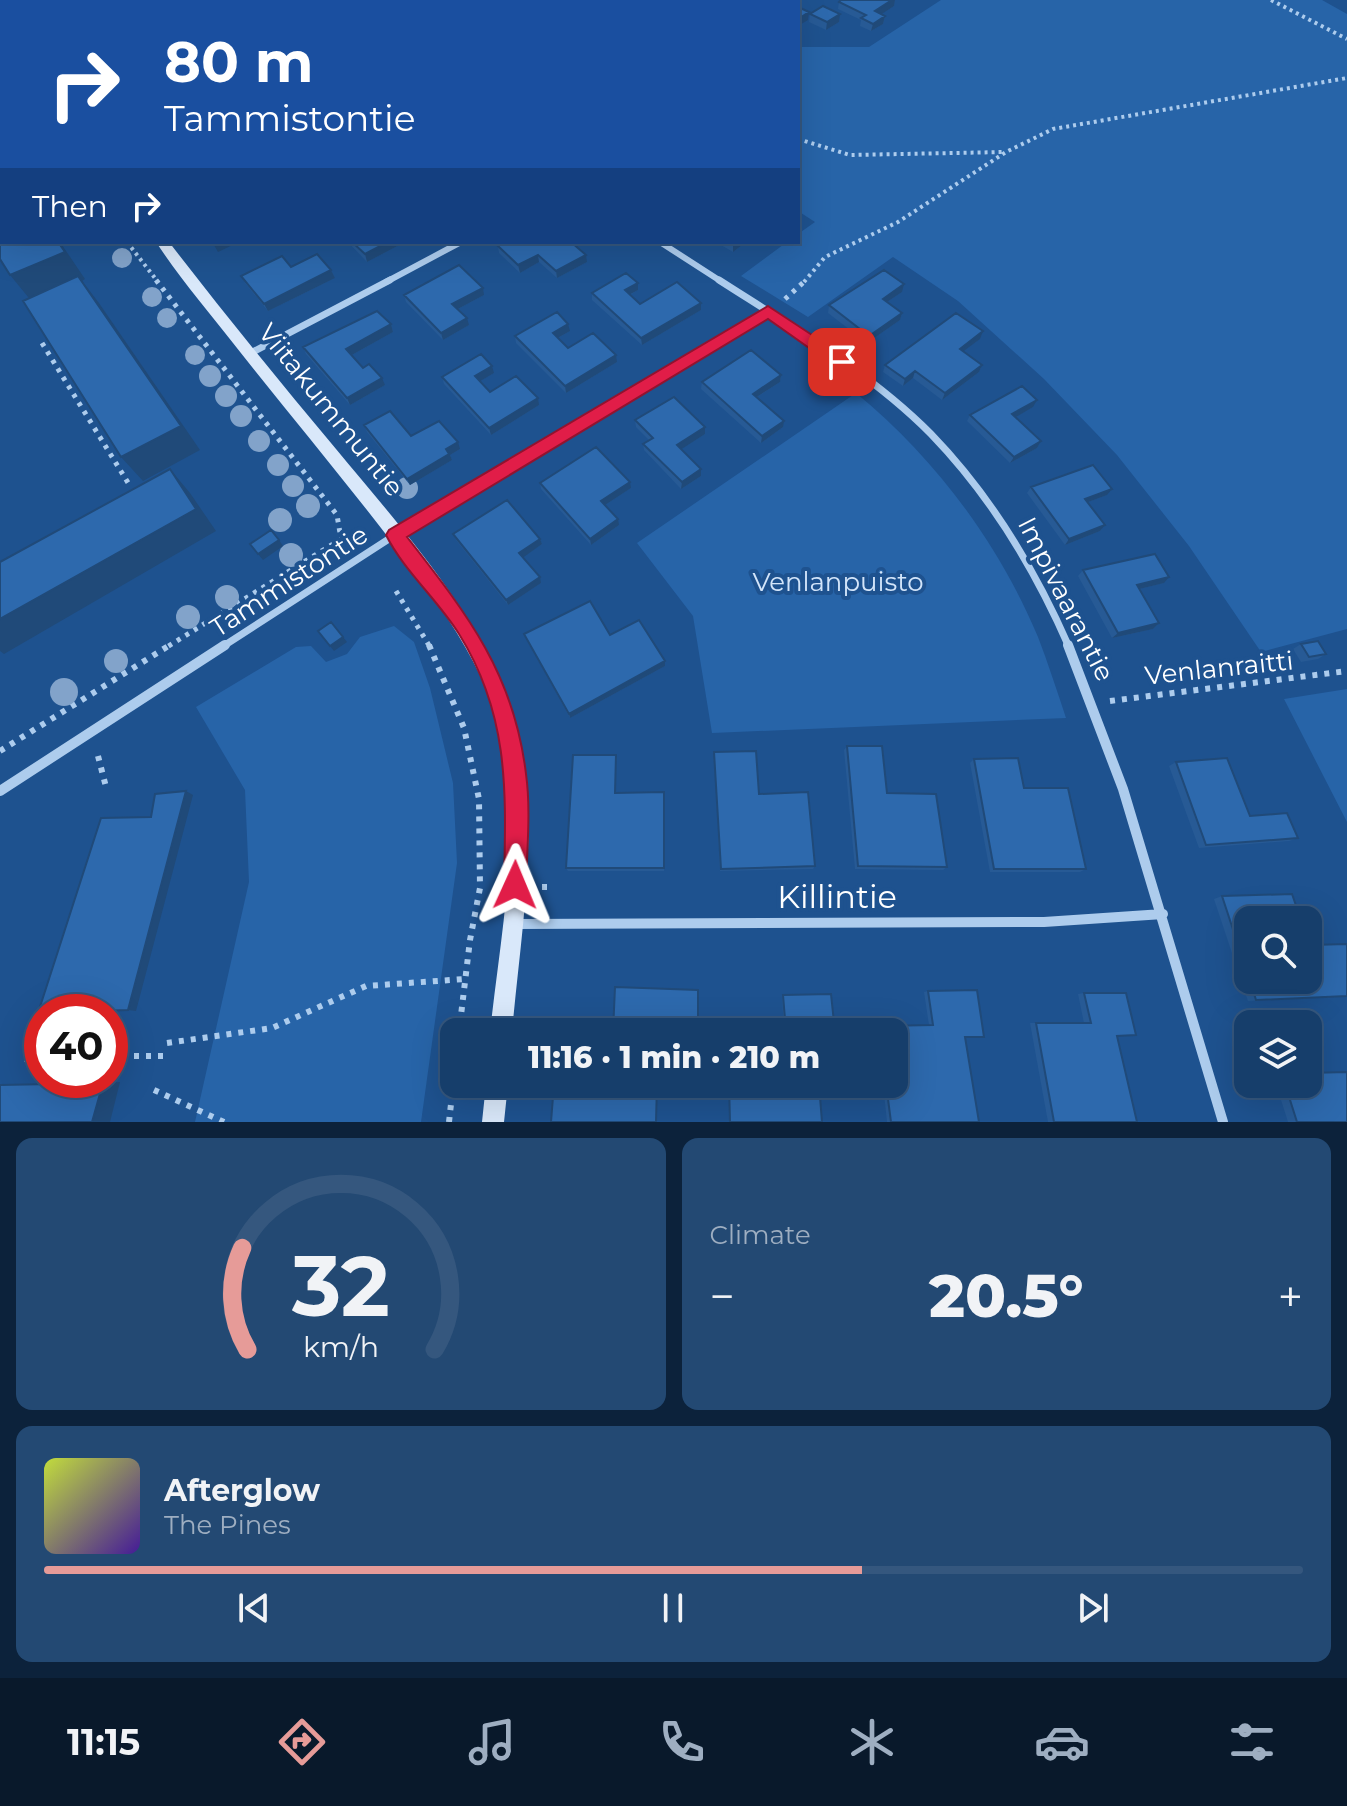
<!DOCTYPE html>
<meta charset="utf-8">
<style>
:root{--surface:#163e6b;--page:#234973;--text:#f1f3f6;--muted:#9eaec1;--line:#35577e;--accent:#e69b98}
body{margin:0;font-family:Montserrat,sans-serif;background:var(--page);color:var(--text);height:100vh;display:flex;flex-direction:column;font-size:30px;white-space:nowrap}
*{box-sizing:border-box;margin:0}
p{font-size:26px;color:var(--muted)}
.icon{flex:none;width:44px;height:44px;fill:none;stroke:currentColor;stroke-width:2;stroke-linecap:round;stroke-linejoin:round}
.map{position:relative;height:1122px;overflow:hidden}
.details{display:flex;flex-direction:column;gap:16px;padding:16px;background:#0c223b;flex:1}
.details>*{flex:none}
.guide{position:absolute;left:0px;top:0px;width:800px;height:244px;box-shadow:0 8px 32px #0002,0 0 0 2px var(--line);background:#1a4fa0;color:#fff;overflow:hidden}
.fabs{position:absolute;left:1234px;top:906px;display:grid;gap:16px}
.fabs a{display:grid;place-items:center;width:88px;height:88px;border-radius:16px;background:var(--surface);box-shadow:0 8px 32px #0002,0 0 0 2px var(--line);font-size:40px}
.speed{position:absolute;left:24px;top:994px;display:flex;gap:16px;font-size:40px;font-weight:700;text-align:center}
.speed>*{display:grid;place-content:center;width:104px;height:104px;border-radius:50%;background:var(--surface);box-shadow:0 8px 32px #0002,0 0 0 2px var(--line);line-height:1}
.speed .limit{border:12px solid #d22;background:#fff;color:#111}
.pin{position:absolute;display:grid;place-items:center;width:68px;height:68px;color:#fff;margin:-34px;border-radius:16px;box-shadow:0 4px 12px #0006}
.me{position:absolute;width:88px;margin:-44px;rotate:1deg;stroke-linejoin:round;filter:drop-shadow(0 0 6px #0008)}
.turn{display:flex;align-items:center;gap:28px;height:168px;padding:0 32px;font-size:36px}
.turn .icon{width:104px;height:104px;stroke-width:2.5}
.turn b{display:block;font-size:56px;line-height:68px}
.then{display:flex;align-items:center;height:76px;padding:0 32px;background:#0003;gap:16px;font-size:30px}
.big{font-size:60px;font-weight:800;line-height:1.1}
.details .widget{flex:1;display:flex;flex-direction:column;justify-content:center;gap:12px;min-width:0;padding:0 28px;border-radius:16px;background:var(--page)}
.details .dial{align-items:center;gap:0}
.dial svg{height:208px;overflow:visible;fill:none;stroke:var(--line);stroke-width:7;stroke-linecap:round;text-anchor:middle}
.dial text{fill:var(--text);stroke:none}
.song{display:flex;align-items:center;gap:24px}
.cover{width:96px;height:96px;border-radius:12px;background:linear-gradient(135deg,hsl(70 70% 55%),hsl(260 70% 35%))}
.played{height:8px;border-radius:4px;background:linear-gradient(90deg,var(--accent) 65%,var(--line) 65%)}
.keys{display:flex;justify-content:space-around;direction:ltr}
.heat{display:flex;justify-content:space-between;align-items:center;font-size:44px;direction:ltr}
.details .tiles{flex:1;display:grid;gap:16px;grid-template-columns:1fr 1fr}
.widget:last-child{grid-column:span 2}
.trip{position:absolute;left:440px;top:1018px;width:468px;height:80px;border-radius:16px;background:var(--surface);box-shadow:0 8px 32px #0002,0 0 0 2px var(--line);font-weight:800;line-height:80px;text-align:center}
.dock{display:flex;height:128px;justify-content:space-around;align-items:center;background:#09192b;color:var(--muted)}
.dock .icon{width:56px;height:56px}
.dock .on{color:var(--accent)}
.dock b{font-size:36px;color:var(--text)}
.map>svg:first-child{display:block}
.green{fill:#2764a8}
.lines{fill:none;stroke-linecap:round;stroke-linejoin:round}
.path-far2{stroke:#adcced;stroke-width:4;stroke-dasharray:3 4;stroke-linecap:butt}
.path-far1{stroke:#adcced;stroke-width:5;stroke-dasharray:4 6;stroke-linecap:butt}
.path{stroke:#adcced;stroke-width:6;stroke-dasharray:5 7;stroke-linecap:butt}
.street-far2{stroke:#adcced;stroke-width:6}
.street-far1{stroke:#adcced;stroke-width:7}
.street{stroke:#adcced;stroke-width:10}
.secondary{fill:#d9e8fa;fill-rule:evenodd}
.tree{fill:#82a3ca}
.wall{fill:#275a95}
.shaded-wall{fill:#204a79}
.building{fill:#2d69ad;stroke:#204a79;stroke-width:2}
.route{fill:#e11d48;stroke:#92132f;stroke-width:2}
.labels{text-anchor:middle;stroke-width:8;stroke-linejoin:round;paint-order:stroke}
.street-label{font-size:26px;fill:#fff;stroke:#1e528f}
.park-label{font-size:26px;fill:#d3e5fa;stroke:#1e528f}
.near-street-label{font-size:32px;fill:#fff;stroke:#1e528f}
</style>
<div class="map">
<svg width="1347" height="1122" viewBox="0 0 1347 1122">
<rect width="100%" height="100%" fill="#1e528f"/>
<path class="green" d="M941,0h381l25,14v615l-86,23 -72,-106 -72,-91 -73,-76 -86,-78 -65,-44 -85,60 -67,-41 46,-34h11v-8l17,-12 -17,-11v-164h71z
M856,393c79,65 142,149 182,244 10,26 19,54 28,81l-354,15 -19,-117 -56,-73z
M394,626l20,16 16,46 23,95 4,80 -36,259h-226l54,-240 -4,-92 -49,-83 100,-60 15,-1 15,16 21,-8 13,-17z
M1347,689v133l-63,-123z"/>
<g class="lines">
<path class="path-far2" d="M485,0l4,2
M1271,0l76,39
M117,2l3,-2
M798,139l52,16 155,-3
M127,242l31,40
M804,282l21,-25 73,-35 108,-70 47,-23 294,-51"/>
<path class="path-far1" d="M156,280l181,235 4,24 -174,108
M785,299l21,-19
M42,343l88,143
M396,591l34,56"/>
<path class="path" d="M429,645l35,83 15,71 1,89 -10,52 -11,92
M1110,701l237,-30
M0,751l170,-106
M98,756l8,31
M542,887h12
M167,1043l105,-15 94,-42 99,-7
M110,1056h53
M24,1059h18
M154,1090l70,32
M449,1122l5,-45"/>
<path class="street-far2" d="M660,242l62,40
M386,282l75,-40"/>
<path class="street-far1" d="M719,280c70,45 153,94 212,154 59,61 104,135 138,213
M249,354l141,-74
M222,647l173,-112 373,-224"/>
<path class="street" d="M1068,645l55,144 100,333
M0,791l225,-146
M515,924l529,-2 119,-8"/>
<path class="secondary" d="M159,0h10l-11,2z
M156,242h13c54,70 110,139 167,207 71,86 169,192 187,306 14,91 -3,186 -11,277h-22c10,-91 29,-187 15,-278 -14,-88 -72,-158 -124,-226 -48,-62 -99,-123 -148,-185 -26,-33 -54,-66 -77,-101z
M486,1084h22l-4,38h-22z"/>
</g>
<g class="tree">
<circle cx="122" cy="258" r="10"/>
<circle cx="152" cy="297" r="10"/>
<circle cx="167" cy="318" r="10"/>
<circle cx="195" cy="355" r="10"/>
<circle cx="210" cy="376" r="11"/>
<circle cx="226" cy="396" r="11"/>
<circle cx="241" cy="416" r="11"/>
<circle cx="259" cy="441" r="11"/>
<circle cx="278" cy="465" r="11"/>
<circle cx="293" cy="486" r="11"/>
<circle cx="407" cy="488" r="11"/>
<circle cx="308" cy="506" r="12"/>
<circle cx="280" cy="520" r="12"/>
<circle cx="291" cy="555" r="12"/>
<circle cx="227" cy="597" r="12"/>
<circle cx="188" cy="617" r="12"/>
<circle cx="116" cy="661" r="12"/>
<circle cx="64" cy="692" r="14"/>
</g>
<path class="wall" d="M841,0h54l-1,6 -13,8 4,2 -2,8 -12,7 -11,-5 1,-6 -23,-11 1,-7z
M810,14l29,8 -13,8 -17,-8z
M348,242h57l-38,20z
M505,242h71l-3,2 14,18 -30,16 -18,-16 -19,11 -21,-20 -1,-7z
M716,242h30l-13,10z
M291,267l40,3 4,8 -67,33 -23,-28 -4,-7z
M638,283v7l-8,5 10,9 61,-1v7l-59,35 -50,-45v-7z
M902,292l-15,10 15,11 -2,7 -33,23 -39,-30 1,-8z
M404,295h80l-26,14 11,16 -26,15 -37,-38z
M391,324l2,8 -41,23 11,13 22,17 -35,20 -44,-51 -3,-7z
M570,331l-12,7 10,10 49,14 -51,31 -50,-50 -1,-7z
M980,339l-17,12 19,14 -3,7 -37,28 -29,-22 -10,8 -20,-14 2,-7z
M494,373l-14,8 10,11 49,13 -48,30 -47,-51 -2,-7z
M781,375l-1,7 -23,15 26,30 -22,16 -60,-54 1,-7z
M1033,407l-18,10 26,24 -4,7 -27,15 -43,-42 3,-6z
M635,420l70,14 -24,15 20,27 -20,13 -37,-39 -1,-6 6,-4 -13,-13z
M364,425l47,11 49,13 -10,6 2,5 -42,25 -43,-53z
M540,483l91,5 -26,17 14,20 -28,20 -50,-56z
M1031,487l76,8 -19,7 17,23 -5,6 -35,14 -38,-52z
M453,534l87,5 2,5 -19,13 18,26 -33,22 -52,-65z
M1083,570l81,13 -25,6 20,34 -6,6 -41,9 -34,-62z
M524,634l86,1 55,26v5l-95,52z
M1301,644l25,10 -8,5 -17,3 -8,-13z
M847,746l40,47 60,74 -4,3 -88,-1 -11,-119z
M714,752l45,42 56,72 -2,3 -93,2z
M616,755v38l48,-1v79h-96l-2,-3z
M974,759l50,29 62,81 -6,3h-90l-20,-109z
M1176,762l74,54 48,22 -9,3 -90,7 -30,-82z
M1222,896l26,24v60h60l3,-35 36,51 -99,5 -34,-102z
M928,991l37,46 14,85h-92l-4,-38h11v-52h-17l-1,-6 53,-1 -5,-33z
M1084,993l33,43 20,86h-89l-18,-99h54l-6,-29z
M783,995l52,37 -51,-1 -2,-35z
M1276,1084h32l39,38h-59z"/>
<path class="shaded-wall" d="M15,0h23l-8,2h-13z
M412,0h14v2h-18z
M892,0h3l-1,6 -20,13 1,-8z
M809,12l-1,8 -10,6v-7z
M840,14l-1,8 -13,8 1,-8z
M885,16l-2,8 -12,7 2,-7z
M58,242h2l25,37 -3,2 17,22 101,147 -57,31 -22,-24 -88,-154 -23,-28z
M219,242h20l-21,10 -4,-7z
M388,242h17l-38,20 -2,-8z
M737,242h9l-13,10v-7z
M538,255l1,7 -19,11 -2,-8z
M586,255l1,7 -30,16 -1,-7z
M331,270l4,8 -67,33 -4,-7z
M638,283v7l-13,7v-7z
M904,284l-2,8 -21,14 2,-7z
M483,288l1,7 -30,16 -2,-7z
M701,303v7l-59,35 -1,-7z
M902,313l-2,7 -33,23 2,-7z
M467,318l2,7 -26,15 -2,-7z
M391,324l2,8 -43,24 -4,-7z
M568,324l2,7 -16,9 -1,-7z
M983,331l-3,8 -23,17 3,-7z
M616,355l1,7 -51,31 -1,-7z
M982,365l-3,7 -37,28 3,-7z
M492,366l2,7 -17,10 -2,-7z
M915,371l-2,7 -10,8 2,-7z
M781,375l-1,7 -28,18 1,-6z
M382,378l3,7 -35,20 -3,-7z
M538,398l1,7 -48,30 -2,-7z
M1037,400l-4,7 -24,14 3,-7z
M784,421l-1,6 -22,16 1,-7z
M705,427v7l-28,18v-7z
M1041,441l-4,7 -27,15 4,-6z
M458,442l2,7 -10,6 2,5 -42,25 -3,-6 39,-30z
M170,469l20,24 26,38 -212,123 -4,-3v-32z
M701,469v7l-20,13 1,-7z
M630,482l1,6 -29,19 -1,-6z
M1112,489l-5,6 -27,10 5,-6z
M618,519l1,6 -28,20 -1,-6z
M1105,525l-5,6 -35,14 4,-6z
M540,539l2,5 -21,15 -2,-6z
M279,540l4,6 -20,14 -5,-6z
M540,577l1,6 -33,22 -2,-5z
M1169,577l-5,6 -33,8 6,-6z
M1159,623l-6,6 -41,9 6,-5z
M343,637l4,5 -13,9 -4,-5z
M665,661v5l-95,52 -1,-4z
M186,791l7,4 -57,216 -8,-1z
M120,1082l-10,40h-18l11,-39z"/>
<path class="building" d="M197,0h44v2h-45z
M264,0h47v2h-48z
M336,0h18v2h-18z
M667,0h57l4,2h-59l-3,-1z
M770,0h14l4,2h-22z
M841,0h51l-17,11 10,5 -12,8 -12,-6 5,-3 -27,-13z
M823,6l17,8 -13,8 -17,-8z
M798,7l11,5 -11,7z
M0,156l2,3v83h56l7,10 -55,23 -10,-16z
M352,242h36l-23,12z
M505,242h66l15,13 -30,16 -18,-16 -20,10 -20,-19z
M317,254l14,16 -67,34 -23,-28 41,-20 9,11z
M459,265l24,23 -31,16 15,14 -26,15 -37,-38z
M884,270l20,14 -21,15 19,14 -33,23 -40,-31z
M626,273l12,10 -13,7 15,14 37,-22 24,21 -60,35 -49,-45z
M78,276l103,150 -60,31 -98,-156z
M377,311l14,13 -45,25 17,19 6,-4 13,14 -35,20 -44,-51z
M557,312l11,12 -15,9 15,15 25,-15 23,22 -51,31 -50,-50z
M956,313l27,18 -23,18 22,16 -37,28 -30,-22 -10,8 -20,-14z
M751,350l30,25 -28,19 31,27 -22,15 -60,-54z
M481,354l11,12 -17,10 15,16 26,-16 22,22 -49,30 -47,-51z
M1022,386l15,14 -25,14 29,27 -27,16 -44,-42z
M674,397l31,30 -28,18 24,24 -19,13 -39,-38 10,-6 -18,-18z
M390,411l21,25 28,-15 19,21 -12,7 3,5 -42,25 -43,-54z
M596,447l34,35 -29,19 17,18 -28,20 -50,-56z
M1093,465l19,24 -27,10 20,26 -36,14 -38,-52z
M170,469l26,40 -196,110v-57z
M507,500l33,39 -21,14 21,24 -34,23 -53,-66z
M271,530l8,10 -21,14 -8,-10z
M1155,554l14,23 -32,8 22,38 -41,10 -35,-63z
M590,601l20,34 29,-15 26,41 -96,53 -45,-80z
M331,622l12,15 -13,9 -12,-15z
M1318,641l8,13 -17,3 -8,-13z
M847,746h35l5,47 49,1 11,73 -89,-1z
M756,751l3,43 49,-2 7,74 -94,3 -7,-117z
M573,755h43l-1,38 49,-1v76h-98z
M1018,758l6,30h44l18,81h-92l-20,-110z
M1227,758l23,58 37,-3 11,25 -92,7 -30,-83z
M186,791l-58,219 -90,3 63,-195 50,-1 4,-23z
M1292,894l9,26h-53v55l-26,-79z
M1308,938l3,7 36,-1v52l-91,4 -6,-20h58z
M615,987l83,3v42h-85z
M977,990l7,47h-19l14,85h-88l-5,-38h8v-52h-14l-1,-6 54,-1 -5,-34z
M1084,993h42l10,42 -19,1 20,86h-83l-18,-99h55z
M831,994l4,38h-81l32,-1 -3,-36z
M1347,1072v50h-50l-12,-38h23v-11z
M103,1083l-11,39h-92v-37z
M554,1084h103l-1,38h-105z
M729,1084h90l3,38h-92z"/>
<path class="route" d="M768,306l79,52v9h-11l-68,-48 -361,218c60,77 107,136 119,237 5,36 1,75 0,111l-3,7 -8,4 -7,-4 -4,-7c2,-92 6,-169 -45,-251 -21,-34 -55,-63 -73,-99l3,-5z"/>
<g class="labels">
<g class="street-label">
<text transform="translate(331 410) rotate(51)" y="9">Viitakummuntie</text>
<text transform="translate(289 581) rotate(-33)" y="9">Tammistontie</text>
<text transform="translate(1066 599) rotate(63)" y="9">Impivaarantie</text>
<text transform="translate(1219 668) rotate(-6)" y="9">Venlanraitti</text>
</g>
<g class="park-label">
<text x="838" y="591">Venlanpuisto</text>
</g>
<g class="near-street-label">
<text x="837" y="908">Killintie</text>
</g>
</g>
</svg>
<div class="fabs">
<a><svg class="icon" aria-label="search" viewBox="0 0 24 24"><circle cx="10" cy="10" r="6"/><path d="M15 15l6 6"/></svg></a>
<a><svg class="icon" aria-label="layers" viewBox="0 0 24 24"><path d="M12 4l9 5-9 5-9-5zM3 14l9 5 9-5"/></svg></a>
</div>
<div class="speed"><div class="limit">40</div></div>
<div class="pin" style="left:842px;top:362px;background:#d93025"><svg class="icon" aria-label="arrive" viewBox="0 0 24 24"><path d="M6 21V4h12l-3 4 3 4H6"/></svg></div>
<svg class="me" style="left:515px;top:885px" viewBox="-20 -20 40 40"><path d="M0-17L14 15 0 8-14 15z" fill="#e11d48" stroke="#fff" stroke-width="4"/></svg>
<div class="trip">11:16 · 1 min · 210 m</div>
<div class="guide">
<div class="turn"><svg class="icon" aria-label="right" viewBox="0 0 24 24"><path d="M7 20v-9h11M14 6l5 5-5 5"/></svg><div><b>80 m</b>Tammistontie</div></div>
<div class="then">Then<svg class="icon" aria-label="right" viewBox="0 0 24 24"><path d="M7 20v-9h11M14 6l5 5-5 5"/></svg></div>
</div>
</div>
<section class="details">
<div class="tiles">
<div class="widget dial"><svg viewBox="0 0 100 80">
<path d="M14 69A42 42 0 1 1 86 69"/>
<path d="M14 69A42 42 0 0 1 12 30" stroke="#e69b98"/>
<text x="50" y="56" font-size="32" font-weight="700">32</text>
<text x="50" y="72" font-size="11">km/h</text>
</svg></div>
<div class="widget"><p>Climate</p>
<div class="heat"><a>−</a><b class="big">20.5°</b><a>+</a></div>
</div>
<div class="widget">
<div class="song"><i class="cover"></i><div><b>Afterglow</b><p>The Pines</p></div></div>
<div class="played"></div>
<div class="keys"><svg class="icon" aria-label="previous" viewBox="0 0 24 24"><path d="M18 5L8 12l10 7zM5 5v14"/></svg><svg class="icon" aria-label="pause" viewBox="0 0 24 24"><path d="M8 5v14M16 5v14"/></svg><svg class="icon" aria-label="next" viewBox="0 0 24 24"><path d="M6 5l10 7-10 7zM19 5v14"/></svg></div>
</div>
</div>
</section>
<nav class="dock">
<b>11:15</b>
<svg class="icon on" aria-label="directions" viewBox="0 0 24 24"><path d="M12 3l9 9-9 9-9-9zM9 14v-3h6M13 9l2 2-2 2"/></svg>
<svg class="icon" aria-label="music" viewBox="0 0 24 24"><path d="M9 18V5l10-2v13"/><circle cx="6" cy="18" r="3"/><circle cx="16" cy="16" r="3"/></svg>
<svg class="icon" aria-label="phone" viewBox="0 0 24 24"><path d="M5 4h4l2 5-3 2q2 4 5 5l2-3 5 2v4C11 20 4 13 5 4z"/></svg>
<svg class="icon" aria-label="climate" viewBox="0 0 24 24"><path d="M12 3v18M4 7l16 10M4 17L20 7"/></svg>
<svg class="icon" aria-label="car" viewBox="0 0 24 24"><path d="M5 17H2v-5l4-1 3-4h7l3 4 3 1v5h-3M9 17h6M6 11h13"/><circle cx="7" cy="17" r="2"/><circle cx="17" cy="17" r="2"/></svg>
<svg class="icon" aria-label="filters" viewBox="0 0 24 24"><path d="M4 7h16M4 17h16"/><circle cx="9" cy="7" r="2"/><circle cx="15" cy="17" r="2"/></svg>
</nav>
